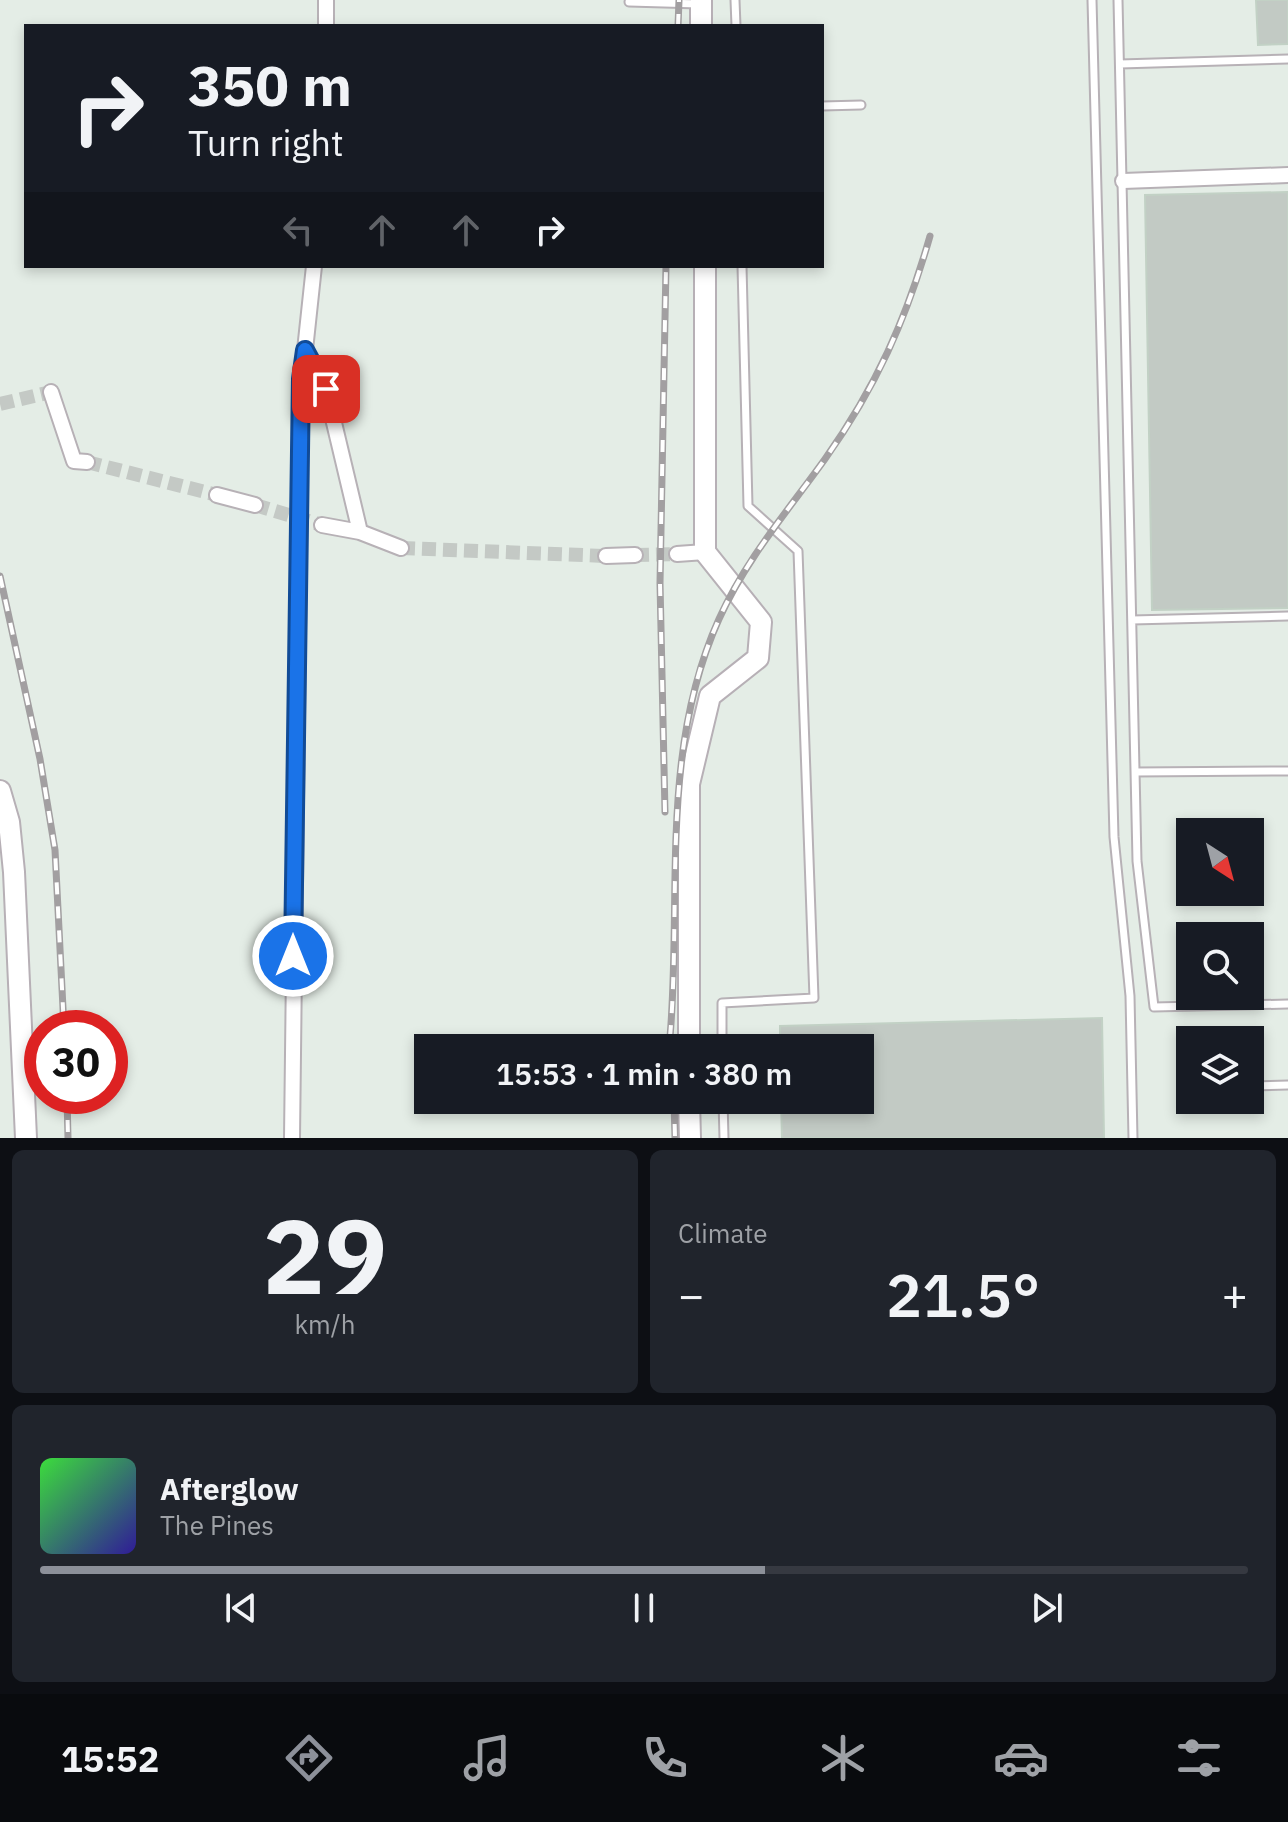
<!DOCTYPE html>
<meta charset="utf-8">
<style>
:root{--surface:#171b24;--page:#20242c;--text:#f1f3f6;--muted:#9ea1a6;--line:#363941;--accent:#8c9099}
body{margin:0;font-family:"IBM Plex Sans",sans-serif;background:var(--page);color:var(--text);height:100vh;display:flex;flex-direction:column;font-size:30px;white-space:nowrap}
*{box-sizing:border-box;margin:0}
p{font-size:26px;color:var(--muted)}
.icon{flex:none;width:44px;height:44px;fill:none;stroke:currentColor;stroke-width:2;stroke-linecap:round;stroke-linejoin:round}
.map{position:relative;height:1138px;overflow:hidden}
.drawer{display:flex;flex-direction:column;gap:12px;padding:12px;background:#0d0f14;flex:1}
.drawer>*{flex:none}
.banner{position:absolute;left:24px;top:24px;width:800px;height:244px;border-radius:0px;box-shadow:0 4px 12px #0003;background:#171b24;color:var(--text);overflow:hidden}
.needle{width:52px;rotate:144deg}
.tools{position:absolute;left:1176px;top:818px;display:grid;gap:16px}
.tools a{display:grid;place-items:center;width:88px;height:88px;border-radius:0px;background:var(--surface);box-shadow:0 4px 12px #0003;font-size:40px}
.speed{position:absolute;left:24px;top:1010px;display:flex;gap:16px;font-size:40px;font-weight:700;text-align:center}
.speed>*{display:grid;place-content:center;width:104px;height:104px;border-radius:50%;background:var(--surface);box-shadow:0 4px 12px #0003;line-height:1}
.speed .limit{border:12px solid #d22;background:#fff;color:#111}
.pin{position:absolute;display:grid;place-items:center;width:68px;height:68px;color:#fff;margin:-34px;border-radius:16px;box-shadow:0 4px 12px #0006}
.me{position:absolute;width:88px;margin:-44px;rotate:0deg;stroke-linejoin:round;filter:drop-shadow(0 0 6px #0008)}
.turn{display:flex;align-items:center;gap:28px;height:168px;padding:0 32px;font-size:36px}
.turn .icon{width:104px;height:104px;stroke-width:2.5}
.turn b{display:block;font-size:56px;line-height:68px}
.lanes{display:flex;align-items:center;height:76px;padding:0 32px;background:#0003;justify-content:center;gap:40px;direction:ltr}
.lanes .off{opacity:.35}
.big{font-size:60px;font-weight:600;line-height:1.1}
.drawer .card{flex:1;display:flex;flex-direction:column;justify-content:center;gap:12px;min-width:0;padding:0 28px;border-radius:12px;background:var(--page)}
.drawer .dial{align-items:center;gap:0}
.dial b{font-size:104px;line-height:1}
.song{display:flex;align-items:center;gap:24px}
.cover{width:96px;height:96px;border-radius:12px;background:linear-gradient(135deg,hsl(120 70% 55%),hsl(250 70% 35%))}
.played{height:8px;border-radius:4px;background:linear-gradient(90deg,var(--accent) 60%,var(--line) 60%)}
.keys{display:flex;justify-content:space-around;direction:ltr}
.heat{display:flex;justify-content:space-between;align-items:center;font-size:44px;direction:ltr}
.drawer .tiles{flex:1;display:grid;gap:12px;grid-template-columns:1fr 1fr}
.card:last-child{grid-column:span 2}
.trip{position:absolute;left:414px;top:1034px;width:460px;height:80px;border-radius:0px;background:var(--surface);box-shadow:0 4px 12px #0003;font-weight:600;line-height:80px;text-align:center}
.tabs{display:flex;height:128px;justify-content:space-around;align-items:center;background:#090b0e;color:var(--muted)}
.tabs .icon{width:56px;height:56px}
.tabs .current{color:var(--accent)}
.tabs b{font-size:36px;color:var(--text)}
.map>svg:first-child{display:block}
.building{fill:#c2cac4;stroke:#c2d1c5;stroke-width:2}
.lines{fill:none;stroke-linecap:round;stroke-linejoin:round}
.street-tunnel{stroke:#c4c9c5;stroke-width:14;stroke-dasharray:14 7;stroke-linecap:butt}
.lane-casing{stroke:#b7b1b6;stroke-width:11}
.street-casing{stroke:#b7b1b6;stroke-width:18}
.secondary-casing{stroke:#b7b0b6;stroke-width:24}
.lane{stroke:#fff;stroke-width:7}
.street{stroke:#fff;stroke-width:14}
.secondary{stroke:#fff;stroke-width:20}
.rail-casing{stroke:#a29fa1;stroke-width:7}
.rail{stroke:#fff;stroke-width:4;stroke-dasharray:12;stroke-linecap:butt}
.route-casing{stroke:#114b97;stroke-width:20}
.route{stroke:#1a73e8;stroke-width:14}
</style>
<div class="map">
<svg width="1288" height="1138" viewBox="0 0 1288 1138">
<rect width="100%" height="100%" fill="#e4ede6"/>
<path class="building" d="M1256,0h32v44l-30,1z
M1288,192v416l-136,2 -7,-415z
M1102,1018l2,120h-322l-1,-38h79v-52h-80v-22z"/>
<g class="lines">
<path class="street-tunnel" d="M0,404l51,-12
M87,462l130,33
M255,505l67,20
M401,548l205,8
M635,555l42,-1"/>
<defs>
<path id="lane" d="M735,0l1,26
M1092,0l22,837 16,159 3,142
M1118,0l19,861 17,146 134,-3
M629,2l70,2
M1120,64l168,-5
M822,106l39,-1
M1132,620l156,-4
M1135,772l153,-1
M722,1048v-45l92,-5 -16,-447 -50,-45 -6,-240
M1250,1086l38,-1
M723,1100l1,38"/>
<path id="street" d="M326,26v-26
M1123,181l165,-6
M314,266l-9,84 21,39 34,143
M51,392l23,69 13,1
M217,495l38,10
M322,525l38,7 41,16
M677,554l28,-2
M606,556l29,-1
M292,1138l9,-759 4,-29"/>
<path id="secondary" d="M701,0v26
M0,791l9,31 5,50 12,266
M689,1048v-264l21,-88 48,-38 3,-36 -56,-70v-286
M689,1100l1,38"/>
</defs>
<use href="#lane" class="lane-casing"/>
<use href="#street" class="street-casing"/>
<use href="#secondary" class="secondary-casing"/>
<use href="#lane" class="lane"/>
<use href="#street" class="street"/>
<use href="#secondary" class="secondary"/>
<defs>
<path id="rail" d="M678,26l1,-26
M0,576l40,183 15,91 9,178
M665,812l-5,-229 6,-317
M670,1037c12,-141 -11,-285 49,-418 27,-60 68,-107 106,-160 51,-72 81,-139 105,-223
M67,1096l1,42
M674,1100l1,38"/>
</defs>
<use href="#rail" class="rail-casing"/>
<use href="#rail" class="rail"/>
</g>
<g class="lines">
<defs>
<path id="route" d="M293,956l8,-577 4,-29 21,39"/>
</defs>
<use href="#route" class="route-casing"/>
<use href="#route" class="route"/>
</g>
</svg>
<div class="tools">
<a><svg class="needle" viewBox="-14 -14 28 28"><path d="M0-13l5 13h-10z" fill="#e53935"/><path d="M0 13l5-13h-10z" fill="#9ea1a6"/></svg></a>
<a><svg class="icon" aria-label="search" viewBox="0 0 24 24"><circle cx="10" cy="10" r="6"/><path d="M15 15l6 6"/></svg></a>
<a><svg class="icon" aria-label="layers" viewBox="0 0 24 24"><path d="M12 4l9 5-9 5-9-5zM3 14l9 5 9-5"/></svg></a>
</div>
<div class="speed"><div class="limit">30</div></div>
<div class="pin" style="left:326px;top:389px;background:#d93025"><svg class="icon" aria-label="arrive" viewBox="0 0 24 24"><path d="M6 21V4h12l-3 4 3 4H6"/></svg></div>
<svg class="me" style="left:293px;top:956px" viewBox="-20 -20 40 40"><circle r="17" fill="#1a73e8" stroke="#fff" stroke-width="3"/><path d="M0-11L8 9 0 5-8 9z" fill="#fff"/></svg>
<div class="trip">15:53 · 1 min · 380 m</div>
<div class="banner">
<div class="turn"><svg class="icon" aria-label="right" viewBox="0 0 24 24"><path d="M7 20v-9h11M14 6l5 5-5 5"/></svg><div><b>350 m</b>Turn right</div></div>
<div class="lanes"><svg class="icon off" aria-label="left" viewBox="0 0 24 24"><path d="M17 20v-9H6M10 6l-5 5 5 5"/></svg><svg class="icon off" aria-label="ahead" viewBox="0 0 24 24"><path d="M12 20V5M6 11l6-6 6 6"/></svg><svg class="icon off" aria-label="ahead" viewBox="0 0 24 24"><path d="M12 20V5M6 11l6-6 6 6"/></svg><svg class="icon" aria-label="right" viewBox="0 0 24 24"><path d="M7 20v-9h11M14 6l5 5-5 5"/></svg></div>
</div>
</div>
<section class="drawer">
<div class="tiles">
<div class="card dial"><b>29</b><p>km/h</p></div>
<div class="card"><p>Climate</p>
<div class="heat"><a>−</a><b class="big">21.5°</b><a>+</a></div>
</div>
<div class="card">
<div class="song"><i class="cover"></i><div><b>Afterglow</b><p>The Pines</p></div></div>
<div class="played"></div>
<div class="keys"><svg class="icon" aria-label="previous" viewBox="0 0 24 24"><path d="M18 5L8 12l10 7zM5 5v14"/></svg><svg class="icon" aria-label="pause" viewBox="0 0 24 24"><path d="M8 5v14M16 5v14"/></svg><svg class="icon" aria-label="next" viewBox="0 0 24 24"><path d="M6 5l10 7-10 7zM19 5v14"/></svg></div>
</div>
</div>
</section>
<nav class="tabs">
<b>15:52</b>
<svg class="icon current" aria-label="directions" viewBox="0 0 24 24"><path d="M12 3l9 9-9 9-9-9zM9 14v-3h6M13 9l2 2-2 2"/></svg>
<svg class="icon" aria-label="music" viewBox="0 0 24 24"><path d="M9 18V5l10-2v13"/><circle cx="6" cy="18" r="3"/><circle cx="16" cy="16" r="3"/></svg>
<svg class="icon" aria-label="phone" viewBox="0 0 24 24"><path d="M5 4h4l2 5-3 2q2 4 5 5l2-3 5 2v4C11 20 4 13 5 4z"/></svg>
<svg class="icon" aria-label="climate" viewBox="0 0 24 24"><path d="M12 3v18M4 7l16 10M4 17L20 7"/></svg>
<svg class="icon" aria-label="car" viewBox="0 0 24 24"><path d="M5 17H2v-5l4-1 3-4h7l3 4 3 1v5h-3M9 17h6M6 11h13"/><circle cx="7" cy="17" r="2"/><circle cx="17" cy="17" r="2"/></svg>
<svg class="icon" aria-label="filters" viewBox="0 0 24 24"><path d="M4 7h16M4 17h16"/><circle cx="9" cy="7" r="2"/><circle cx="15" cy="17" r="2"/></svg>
</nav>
